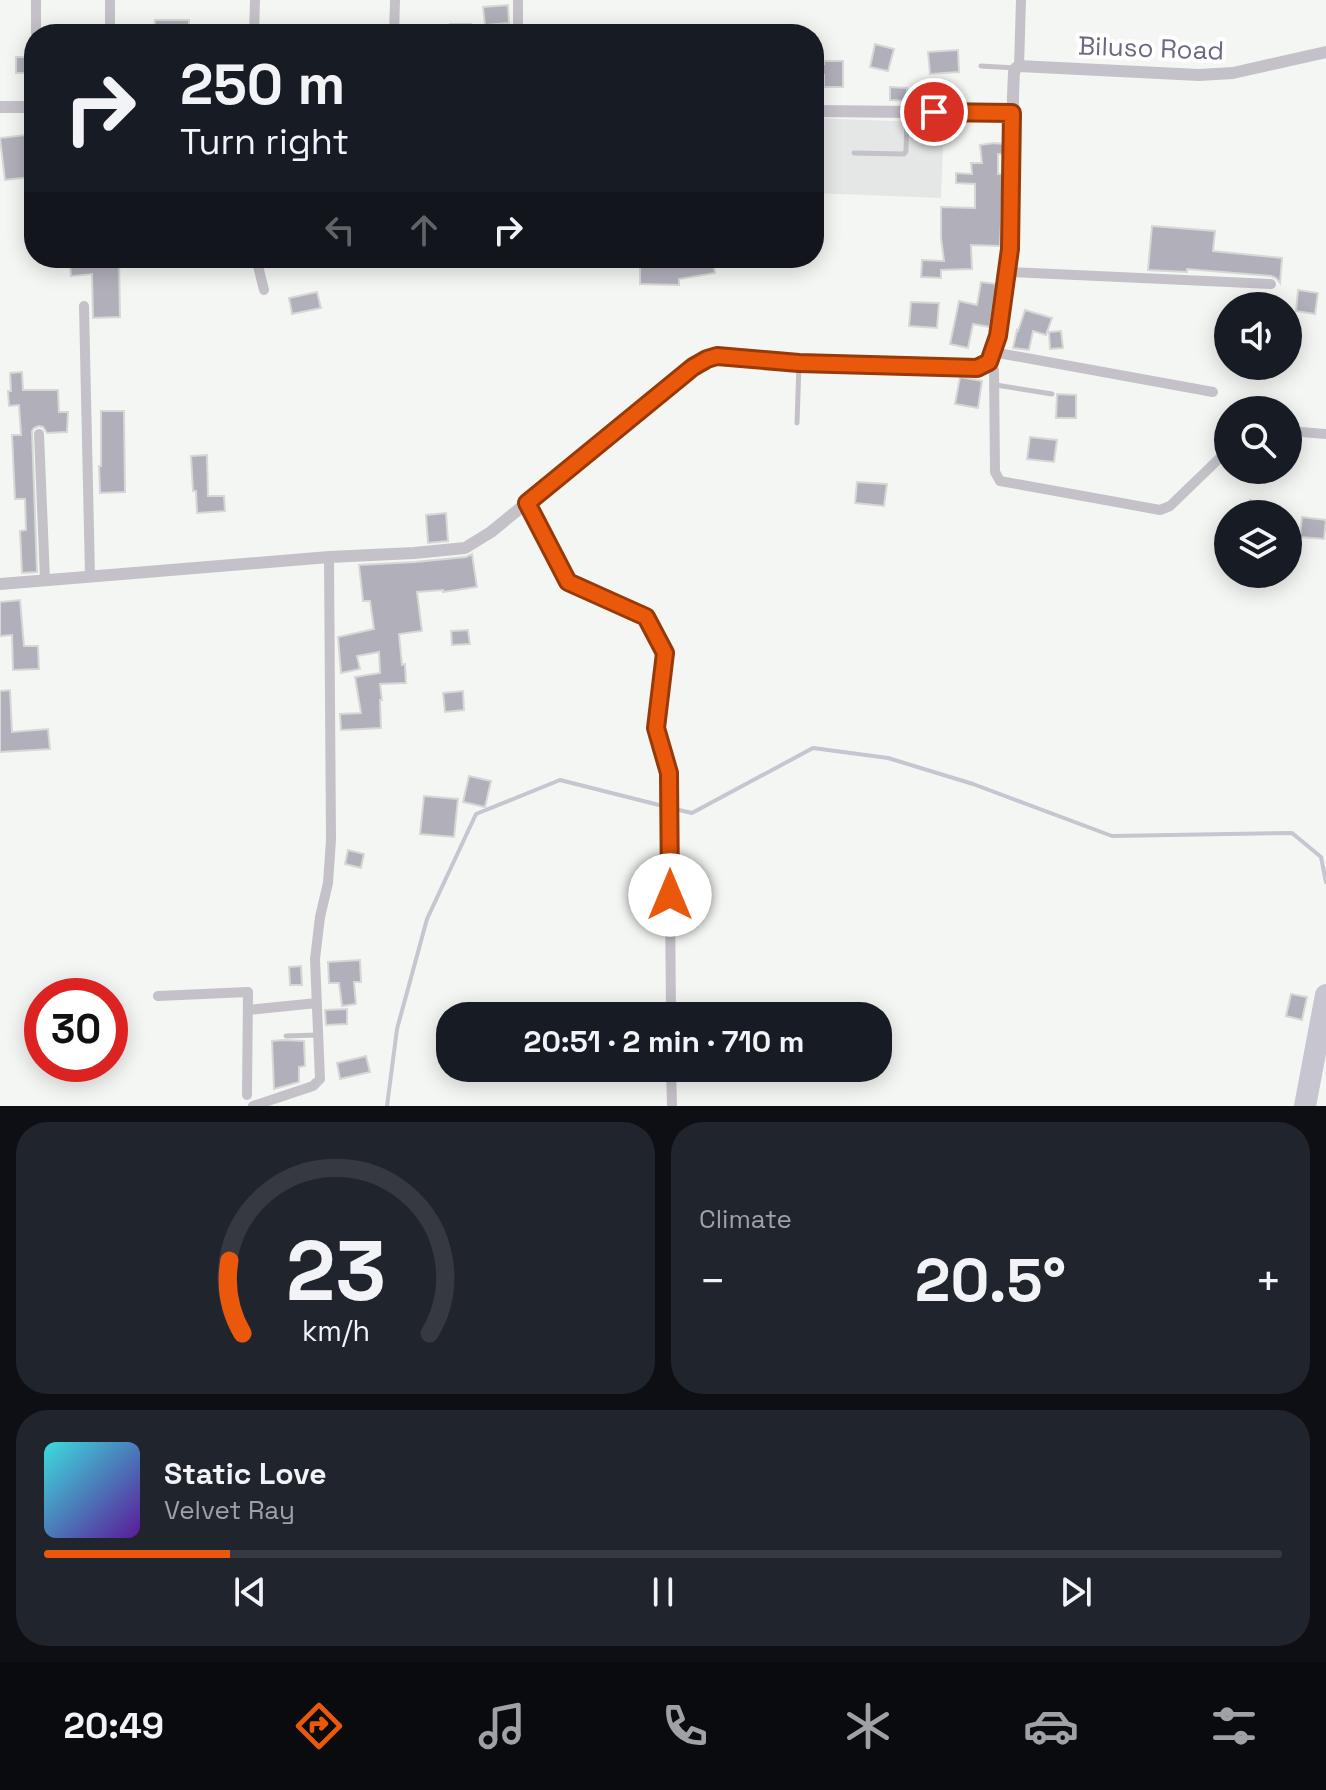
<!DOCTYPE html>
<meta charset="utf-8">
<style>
:root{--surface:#171b24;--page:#20242c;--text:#f1f3f6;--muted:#9ea1a6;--line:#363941;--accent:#ea580c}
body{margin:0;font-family:"Space Grotesk",sans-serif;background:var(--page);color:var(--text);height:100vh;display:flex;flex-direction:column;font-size:30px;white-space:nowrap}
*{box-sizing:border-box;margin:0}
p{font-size:26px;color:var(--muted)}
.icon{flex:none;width:44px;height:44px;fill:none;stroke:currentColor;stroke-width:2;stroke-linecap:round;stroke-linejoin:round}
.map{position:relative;height:1106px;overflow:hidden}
.sheet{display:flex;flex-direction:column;gap:16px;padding:16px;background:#0d0f14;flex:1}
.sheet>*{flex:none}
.banner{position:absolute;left:24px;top:24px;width:800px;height:244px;border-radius:32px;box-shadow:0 4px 20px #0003;background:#171b24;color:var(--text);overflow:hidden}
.fabs{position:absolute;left:1214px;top:292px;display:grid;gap:16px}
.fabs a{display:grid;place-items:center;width:88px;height:88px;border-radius:50%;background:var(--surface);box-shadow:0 4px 20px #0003;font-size:40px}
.speed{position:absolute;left:24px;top:978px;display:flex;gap:16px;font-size:40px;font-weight:700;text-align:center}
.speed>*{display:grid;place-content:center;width:104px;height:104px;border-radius:50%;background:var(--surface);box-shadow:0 4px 20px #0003;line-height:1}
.speed .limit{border:12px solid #d22;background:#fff;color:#111}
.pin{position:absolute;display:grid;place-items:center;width:68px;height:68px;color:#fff;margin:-34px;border:4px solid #fff;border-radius:50%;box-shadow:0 2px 8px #0007}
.me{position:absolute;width:88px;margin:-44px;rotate:0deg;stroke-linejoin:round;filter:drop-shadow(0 0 6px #0008)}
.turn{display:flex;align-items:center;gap:28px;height:168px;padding:0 24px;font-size:36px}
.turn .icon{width:104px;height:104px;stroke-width:2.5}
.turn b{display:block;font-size:56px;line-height:68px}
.lanes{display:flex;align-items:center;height:76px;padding:0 24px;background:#0003;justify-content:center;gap:40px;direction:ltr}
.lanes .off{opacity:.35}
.big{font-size:60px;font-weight:800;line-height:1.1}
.sheet .widget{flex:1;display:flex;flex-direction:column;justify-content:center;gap:12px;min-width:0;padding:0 28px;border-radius:32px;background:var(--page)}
.sheet .dial{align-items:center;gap:0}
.dial svg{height:208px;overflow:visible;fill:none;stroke:var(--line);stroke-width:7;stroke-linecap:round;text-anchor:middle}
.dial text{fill:var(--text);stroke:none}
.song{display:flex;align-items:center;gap:24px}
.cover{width:96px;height:96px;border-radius:12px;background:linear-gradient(135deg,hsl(180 70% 55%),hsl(270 70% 35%))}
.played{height:8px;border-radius:4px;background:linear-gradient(90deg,var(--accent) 15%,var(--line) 15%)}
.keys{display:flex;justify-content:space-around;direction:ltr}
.heat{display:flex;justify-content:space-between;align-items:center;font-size:44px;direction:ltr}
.sheet .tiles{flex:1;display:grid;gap:16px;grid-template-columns:1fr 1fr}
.widget:last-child{grid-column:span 2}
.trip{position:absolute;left:436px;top:1002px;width:456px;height:80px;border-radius:32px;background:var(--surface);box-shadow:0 4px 20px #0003;font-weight:800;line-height:80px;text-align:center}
.tabs{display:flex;height:128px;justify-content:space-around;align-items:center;background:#090b0e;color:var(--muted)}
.tabs .icon{width:56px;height:56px}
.tabs .current{color:var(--accent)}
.tabs b{font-size:36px;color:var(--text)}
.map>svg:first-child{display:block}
.built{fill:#e5e7e7}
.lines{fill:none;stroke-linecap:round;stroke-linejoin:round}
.stream{stroke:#c6c5d0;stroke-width:4}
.river{stroke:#c6c5d0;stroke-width:22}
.building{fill:#b1b0ba;stroke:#d6d8d6;stroke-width:2}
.service{stroke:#c4c2c8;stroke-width:5}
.minor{stroke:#c4c2c8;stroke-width:10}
.tertiary{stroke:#c4c2c8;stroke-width:12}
.route-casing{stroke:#983908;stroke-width:20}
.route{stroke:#ea580c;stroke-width:14}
.labels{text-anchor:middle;stroke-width:8;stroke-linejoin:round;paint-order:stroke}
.street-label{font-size:26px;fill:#6d6881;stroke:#fff}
</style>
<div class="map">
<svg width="1326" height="1106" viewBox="0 0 1326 1106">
<rect width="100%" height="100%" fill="#f4f6f3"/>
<path class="built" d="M814,118l130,5 -3,75 -127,-5z"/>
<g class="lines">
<path class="stream" d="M679,810l13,3 121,-65 75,10 85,26 139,52 180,-3 29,24 5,25
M387,1106l10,-77 30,-110 49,-105 84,-34 99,25"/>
<path class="river" d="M1305,1106l21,-111"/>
</g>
<path class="building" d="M508,5l1,18 -24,2 -2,-18z
M155,20h34v14h-35z
M450,24h21v10h-21z
M875,44l19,5 -6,22 -18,-4z
M958,50l1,22 -29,2 -2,-22z
M16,57h13v16h-13z
M824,61h19v26h-19v-12h-10v-11h10z
M890,87l17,1v13l-17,-1z
M34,134v31h-4l1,12 -26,3 -5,-42z
M994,143l9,1v10h-5v20h5l-3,72 -29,-1 1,24 -31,1v8l-20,-1 1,-17 22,1 -3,-23v-31l34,1v-24l-19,-1v-10l16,1 -1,-11h11l-2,-18z
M1152,226l63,5 -2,20 69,7 -2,25 -4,-5 -5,-2 -84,-7v3l-39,-2z
M91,258h28l1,59 -27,1 -1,-44 -21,2 -1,-12 21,-2z
M685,258h27l3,15 -36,6v6l-39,-1v-24l45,1z
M981,282l15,2 -6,43 -17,-3 -5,24 -18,-4 9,-43 18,4z
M1298,290l20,3 -3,21 -19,-3z
M317,292l4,16 -29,6 -3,-16z
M911,302l28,1 -2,25 -28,-2z
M1025,310l27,8 -6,17 -13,-4 -4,19 -16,-2 4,-18 1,1z
M1061,331l2,17 -13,1 -1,-17z
M22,372l1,18h35l1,22h9l-1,20 -20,1 -4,-6 -4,-1 -5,2 -2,3 5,141 -15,1 -2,-42 6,-1 -1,-31h-10l-3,-64h9l-2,-30 -10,1 -1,-15h3l-1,-18z
M960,377l22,4 -4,27 -23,-4z
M1057,394l19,1v23h-20z
M101,411h23l1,81 -25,1 -1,-27h2z
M1030,437l27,3 -3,22 -27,-3z
M207,455l1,41h16l1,15 -28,2 -1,-22h-3l-2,-35z
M857,482l30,2 -3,22 -29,-3z
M1250,500l18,5 -2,9h-21z
M446,513l2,28 -20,2 -2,-28z
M1302,517l24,3 -2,19 -24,-2z
M472,554l5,33 -34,5v-2l-26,2 5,39 -23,3 3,31 3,-1 1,19 -26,1 2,16h-2l1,28 -40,2 -1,-16 21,-1 -6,-36 25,-4 -1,-21 -22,4 3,13 -19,4 -3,-36 36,-8 -4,-28h-7l-4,-36 56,-3 51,-5z
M20,600l4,46h14l1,23 -26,1 -1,-35 -12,1v-34z
M468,630l2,14 -18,1 -1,-14z
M10,690l2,42 36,-3 2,20 -50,3v-61z
M463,691l1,19 -19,2 -2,-19z
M469,776l22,5 -6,26 -22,-5z
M424,796l34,3 -4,38 -34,-3z
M348,850l16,4 -3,14 -16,-4z
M360,960l1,22h-7l2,22 -14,2 -3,-23h-10l-1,-21z
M301,966l1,19h-12l-1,-18z
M1291,994l16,3 -5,23 -16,-4z
M347,1009v15l-21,1 -1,-15z
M283,1040l21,1 1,25 -6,1v15l-25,7 -2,-48z
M366,1056l4,16 -30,7 -3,-16z"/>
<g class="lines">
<path class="service" d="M981,66l35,2
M854,153l50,1 2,-3 1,-37
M996,385l56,9
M797,423l2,-59
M286,1036l31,-1"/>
<path class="minor" d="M518,0v34
M36,34v-34
M110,34v-34
M254,34l1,-34
M394,34l1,-34
M1019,66l2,-66
M256,258l8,32
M1008,272l263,12
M84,306l6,270
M993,352l220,40
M989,362l5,8 1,102 5,9 160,29 10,-4 58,-56
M1288,431l38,3
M39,434l6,146
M527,503l41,79 78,35 19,36 -9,75 13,45 2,243
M158,996l90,-4 -1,103
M248,1010l69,-7
M671,1068l1,38
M253,1106l60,-20 7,-7 -5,-120 5,-42 8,-34 3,-43 -2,-283"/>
<path class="tertiary" d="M0,107h34
M814,111l198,2
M0,584l329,-27 85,-4 51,-5 26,-16 202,-165 24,-11 82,7 178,5 12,-6c8,-20 11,-39 14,-60 12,-76 7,-153 11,-230l2,-4 3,-2 180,9 34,-2 93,-21"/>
</g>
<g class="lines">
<defs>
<path id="route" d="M670,895l-1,-122 -13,-45 9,-75 -19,-36 -78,-35 -41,-79 166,-136 14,-8 10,-3 82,7 178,5 12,-6 9,-26 12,-87 2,-136 -78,-1"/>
</defs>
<use href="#route" class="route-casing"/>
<use href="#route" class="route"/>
</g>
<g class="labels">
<g class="street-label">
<text transform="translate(1151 48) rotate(2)" y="9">Biluso Road</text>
</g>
</g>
</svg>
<div class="fabs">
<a><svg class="icon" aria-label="sound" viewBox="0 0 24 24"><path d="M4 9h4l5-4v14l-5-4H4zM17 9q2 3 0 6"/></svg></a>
<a><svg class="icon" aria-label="search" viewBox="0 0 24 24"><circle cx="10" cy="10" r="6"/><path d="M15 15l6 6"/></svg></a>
<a><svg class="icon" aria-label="layers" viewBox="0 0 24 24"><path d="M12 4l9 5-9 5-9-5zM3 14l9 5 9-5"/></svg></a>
</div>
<div class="speed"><div class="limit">30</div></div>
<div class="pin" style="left:934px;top:112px;background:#d93025"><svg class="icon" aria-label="arrive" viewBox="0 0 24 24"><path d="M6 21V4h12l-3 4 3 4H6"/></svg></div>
<svg class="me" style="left:670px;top:895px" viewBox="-20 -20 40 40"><circle r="19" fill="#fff"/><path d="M0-13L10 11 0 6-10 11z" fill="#ea580c"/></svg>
<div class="trip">20:51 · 2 min · 710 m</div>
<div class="banner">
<div class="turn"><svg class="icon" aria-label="right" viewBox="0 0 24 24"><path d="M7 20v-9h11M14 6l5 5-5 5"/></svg><div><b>250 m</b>Turn right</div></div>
<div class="lanes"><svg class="icon off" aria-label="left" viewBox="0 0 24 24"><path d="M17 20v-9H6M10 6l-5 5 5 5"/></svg><svg class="icon off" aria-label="ahead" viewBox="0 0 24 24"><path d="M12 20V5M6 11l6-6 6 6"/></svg><svg class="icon" aria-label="right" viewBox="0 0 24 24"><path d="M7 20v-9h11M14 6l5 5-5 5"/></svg></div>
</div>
</div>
<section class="sheet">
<div class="tiles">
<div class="widget dial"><svg viewBox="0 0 100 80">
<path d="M14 69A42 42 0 1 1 86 69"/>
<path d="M14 69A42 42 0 0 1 9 41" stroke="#ea580c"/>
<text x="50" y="56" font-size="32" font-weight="700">23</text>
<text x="50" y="72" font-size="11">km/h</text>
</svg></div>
<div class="widget"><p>Climate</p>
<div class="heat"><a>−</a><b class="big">20.5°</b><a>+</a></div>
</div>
<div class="widget">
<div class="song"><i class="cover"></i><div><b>Static Love</b><p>Velvet Ray</p></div></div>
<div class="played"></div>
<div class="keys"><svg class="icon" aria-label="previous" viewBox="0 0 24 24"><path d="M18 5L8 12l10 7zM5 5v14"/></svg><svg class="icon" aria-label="pause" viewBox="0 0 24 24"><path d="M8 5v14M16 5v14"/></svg><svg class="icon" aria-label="next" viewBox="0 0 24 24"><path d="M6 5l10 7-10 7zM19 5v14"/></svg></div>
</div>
</div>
</section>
<nav class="tabs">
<b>20:49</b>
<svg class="icon current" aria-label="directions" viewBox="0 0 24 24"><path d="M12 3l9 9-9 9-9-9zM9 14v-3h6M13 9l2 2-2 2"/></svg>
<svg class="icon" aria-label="music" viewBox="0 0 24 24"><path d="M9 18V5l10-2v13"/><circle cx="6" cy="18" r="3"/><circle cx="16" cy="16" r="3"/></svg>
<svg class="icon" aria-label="phone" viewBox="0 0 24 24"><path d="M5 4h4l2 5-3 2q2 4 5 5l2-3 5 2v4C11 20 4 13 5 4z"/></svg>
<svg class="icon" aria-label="climate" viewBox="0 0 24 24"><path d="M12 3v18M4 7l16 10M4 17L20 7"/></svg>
<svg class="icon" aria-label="car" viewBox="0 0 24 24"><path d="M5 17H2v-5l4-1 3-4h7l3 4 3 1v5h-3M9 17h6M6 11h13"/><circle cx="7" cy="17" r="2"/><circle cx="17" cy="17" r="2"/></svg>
<svg class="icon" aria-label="filters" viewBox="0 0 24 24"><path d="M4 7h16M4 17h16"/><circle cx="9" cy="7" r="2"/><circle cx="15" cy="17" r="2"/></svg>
</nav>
